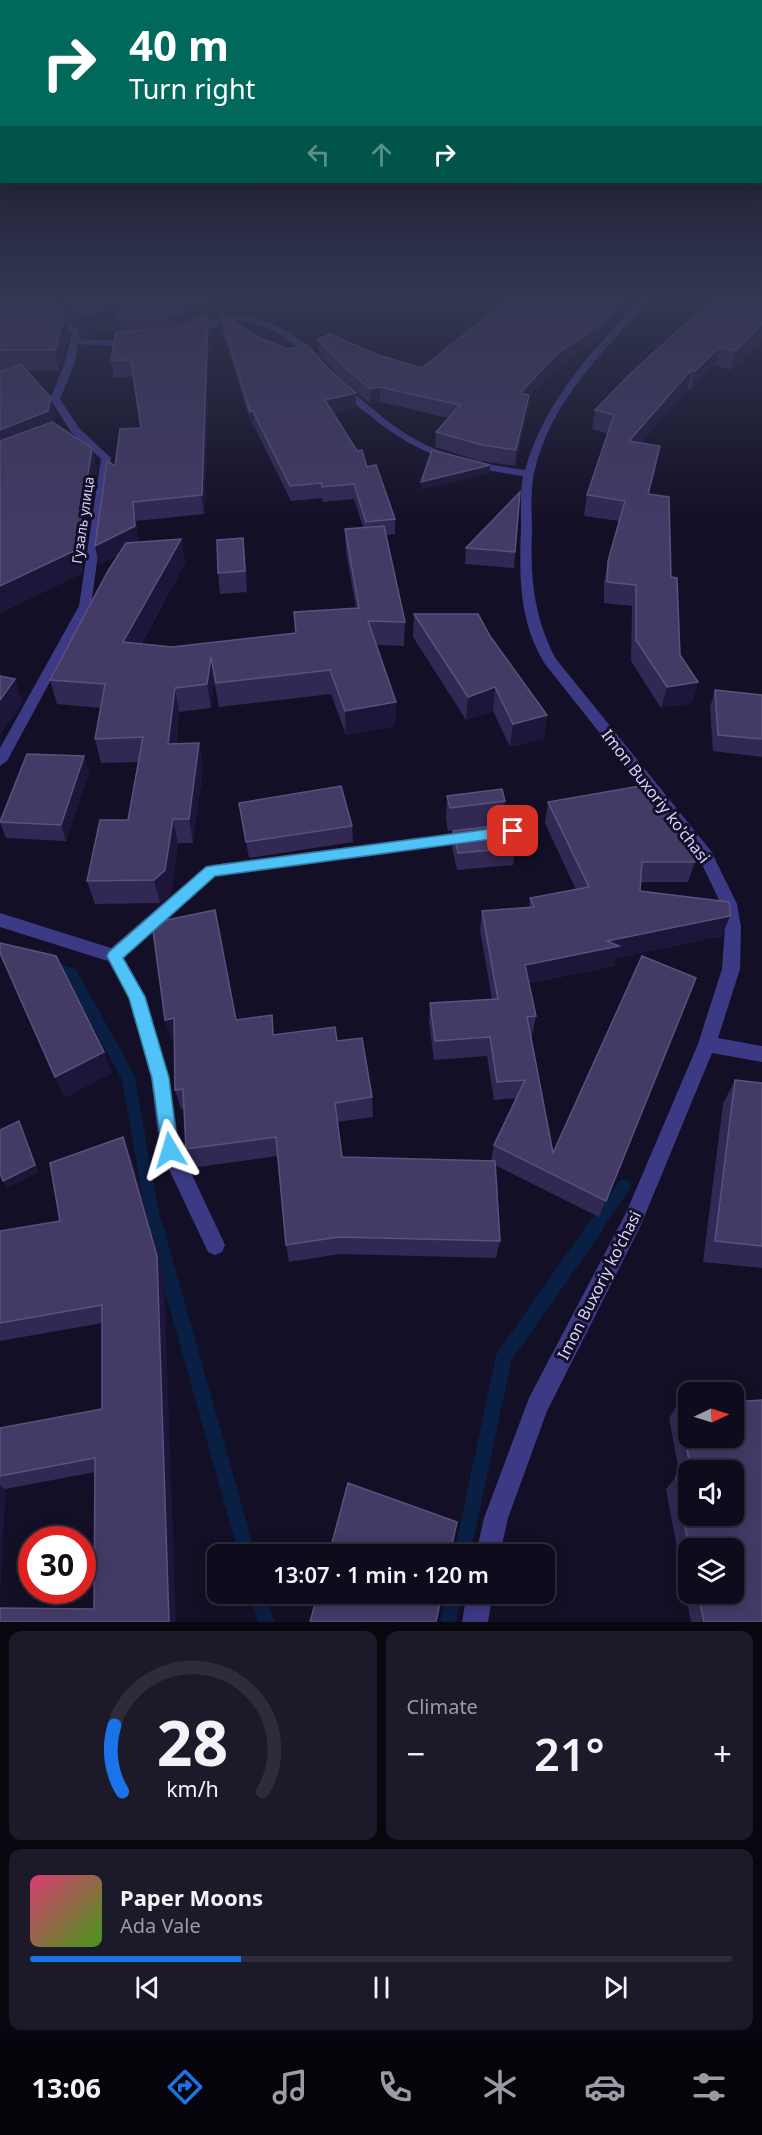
<!DOCTYPE html>
<meta charset="utf-8">
<style>
:root{--surface:#0e0b1c;--page:#1c1929;--text:#f1f3f6;--muted:#9b9ba3;--line:#2e2b3b;--accent:#1a73e8}
body{margin:0;font-family:"Noto Sans",sans-serif;background:var(--page);color:var(--text);height:100vh;display:flex;flex-direction:column;font-size:22px;white-space:nowrap}
*{box-sizing:border-box;margin:0}
p{font-size:20px;color:var(--muted)}
.icon{flex:none;width:33px;height:33px;fill:none;stroke:currentColor;stroke-width:2;stroke-linecap:round;stroke-linejoin:round}
.map{position:relative;height:1622px;overflow:hidden}
.details{display:flex;flex-direction:column;gap:9px;padding:9px;background:#08060f;flex:1}
.details>*{flex:none}
.guide{position:absolute;left:0px;top:0px;width:762px;height:183px;box-shadow:0 3px 15px #0003,0 0 0 2px var(--line);background:#00695c;color:#fff;overflow:hidden}
.needle{width:39px;rotate:86deg}
.buttons{position:absolute;left:678px;top:1382px;display:grid;gap:12px}
.buttons a{display:grid;place-items:center;width:66px;height:66px;border-radius:12px;background:var(--surface);box-shadow:0 3px 15px #0003,0 0 0 2px var(--line);font-size:30px}
.speed{position:absolute;left:18px;top:1526px;display:flex;gap:12px;font-size:30px;font-weight:700;text-align:center}
.speed>*{display:grid;place-content:center;width:78px;height:78px;border-radius:50%;background:var(--surface);box-shadow:0 3px 15px #0003,0 0 0 2px var(--line);line-height:1}
.speed .limit{border:9px solid #d22;background:#fff;color:#111}
.pin{position:absolute;display:grid;place-items:center;width:51px;height:51px;color:#fff;margin:-26px;border-radius:12px;box-shadow:0 3px 9px #0006}
.me{position:absolute;width:66px;margin:-33px;rotate:353deg;stroke-linejoin:round;filter:drop-shadow(0 0 4px #0008)}
.turn{display:flex;align-items:center;gap:21px;height:126px;padding:0 30px;font-size:27px}
.turn .icon{width:78px;height:78px;stroke-width:2.5}
.turn b{display:block;font-size:42px;line-height:51px}
.lanes{display:flex;align-items:center;height:57px;padding:0 30px;background:#0003;justify-content:center;gap:30px;direction:ltr}
.lanes .off{opacity:.35}
.big{font-size:45px;font-weight:600;line-height:1.1}
.details .widget{flex:1;display:flex;flex-direction:column;justify-content:center;gap:9px;min-width:0;padding:0 21px;border-radius:12px;background:var(--page)}
.details .dial{align-items:center;gap:0}
.dial svg{height:156px;overflow:visible;fill:none;stroke:var(--line);stroke-width:7;stroke-linecap:round;text-anchor:middle}
.dial text{fill:var(--text);stroke:none}
.song{display:flex;align-items:center;gap:18px}
.cover{width:72px;height:72px;border-radius:9px;background:linear-gradient(135deg,hsl(340 70% 55%),hsl(100 70% 35%))}
.played{height:6px;border-radius:3px;background:linear-gradient(90deg,var(--accent) 30%,var(--line) 30%)}
.keys{display:flex;justify-content:space-around;direction:ltr}
.heat{display:flex;justify-content:space-between;align-items:center;font-size:33px;direction:ltr}
.details .tiles{flex:1;display:grid;gap:9px;grid-template-columns:1fr 1fr}
.widget:last-child{grid-column:span 2}
.trip{position:absolute;left:207px;top:1544px;width:348px;height:60px;border-radius:12px;background:var(--surface);box-shadow:0 3px 15px #0003,0 0 0 2px var(--line);font-weight:600;line-height:60px;text-align:center}
.dock{display:flex;height:96px;justify-content:space-around;align-items:center;background:#06040b;color:var(--muted)}
.dock .icon{width:42px;height:42px}
.dock .selected{color:var(--accent)}
.dock b{font-size:27px;color:var(--text)}
.map>svg:first-child{display:block}
.lines{fill:none;stroke-linecap:round;stroke-linejoin:round}
.stream-far1{stroke:#0a1f44;stroke-width:13}
.stream{stroke:#0a1f44;stroke-width:16}
.street{fill:#3d3a85;fill-rule:evenodd}
.wall{fill:#312854;fill-rule:evenodd}
.shaded-wall{fill:#1d163a}
.building{fill:#433a66;stroke:#5a527e;stroke-width:1.5}
.route{fill:#4fc3f7;stroke:#337fa1;stroke-width:1.5}
.labels{text-anchor:middle;stroke-width:6;stroke-linejoin:round;paint-order:stroke}
.far-street-label{font-size:14px;fill:#d9d4ff;stroke:#130f26}
.street-label{font-size:16px;fill:#d9d4ff;stroke:#130f26}
</style>
<div class="map">
<svg width="762" height="1622" viewBox="0 0 762 1622">
<rect width="100%" height="100%" fill="#130f26"/>
<g class="lines">
<path class="stream-far1" d="M52,969l19,5 57,103 27,150
M595,1227l29,-41"/>
<path class="stream" d="M155,1226l92,328
M462,1554l42,-197 92,-131
M258,1593l8,29
M448,1622l6,-29"/>
<path class="street" d="M37,297h8l34,34v8l55,2 4,3 -4,3 -56,-3 -4,21 -14,34 19,29 32,30 -20,148 -84,155 -7,5v-18l79,-142 22,-147 -30,-27 -21,-33 14,-34 8,-32z
M643,297h8c-47,57 -99,99 -117,176 -4,19 -2,39 -2,59 -2,46 2,86 24,127l155,192 26,53 4,23 -1,42 -22,69 44,8v16l-50,-9 -72,174 -93,184 -39,107 -8,36h-24l8,-36 45,-120 97,-185 72,-169 24,-75 3,-42 -4,-23 -22,-46 -154,-194c-26,-42 -26,-88 -24,-136 0,-17 -1,-35 2,-52 -63,-9 -105,-20 -155,-62 -11,-8 -23,-17 -32,-27l8,-2c26,21 52,46 82,60 31,15 65,20 99,25 20,-70 68,-121 118,-173z
M227,315c33,-2 72,19 93,43l-8,2c-19,-18 -48,-39 -75,-40 -15,-1 -39,19 -48,13l22,-13z
M513,825l5,2 3,4 -3,4 -5,2 -298,40 -91,81 22,39 23,81 11,71 45,96 -3,7 -7,3 -7,-3 -48,-102 -9,-72 -22,-80 -21,-37 -108,-34v-14l111,35 94,-81 6,-2z
M467,1593h26l-5,29h-26z"/>
</g>
<path class="wall" d="M0,297h211l-1,16 -1,1 1,6h-2l2,11 -6,183 -68,7 2,21 43,-3 4,24 -44,81 31,3 123,-14 -1,-21 62,-4 -10,-56 -1,-23 18,-2 -9,-28 -31,3 -1,-4 -31,3 -37,-75h-2l-31,-100 -1,-13 40,25 70,32 26,23v14l-23,6 34,54 28,52v15l-9,1 19,87 -1,24 -27,-1 19,57 -1,24 -49,9 -15,-41 -112,13 -5,-26 -3,27 -32,4 -3,32 23,-1 4,24 -10,76h-15l-7,51 -11,9 -65,1 -8,-23 41,-61 10,-58 -37,1 -6,-24 6,-31 -44,-4 -7,-24 68,-125 -19,9 -4,-18 20,-80 26,-38 -8,-51 -19,1 -3,-18 9,-28 -1,-5 -38,10 -1,-9 -15,-14 5,20 -11,36 -32,1 29,49 -1,4 37,24 5,22 -15,103 -82,40v-241l3,-1h-3z
M212,297h51l-46,14z
M495,297h137l-7,6 -2,12 -15,16 -53,38 -26,28 -1,13 -13,56 -35,-5 -45,-14 1,-15 12,-14 -68,-16 -10,2 -30,-27 -21,-23 -1,-15 60,16 44,13 82,-67 -9,-3z
M762,297v41l-31,32 -16,-5 -24,25 -4,-1 -46,54 15,23 -7,28 22,83 9,78 18,27 -6,21 -31,5 -30,-47 1,-55 -28,-3v-21l4,-21 11,-40 -35,-5 3,-21 21,-61 -16,-5 3,-19z
M520,492l-6,76 -49,-4 1,-16z
M243,538l3,21 1,33 -27,2 -2,-21z
M414,614l76,22 57,79 -3,23 -34,9 -17,-36 -27,9 -53,-83z
M715,690l47,5v62l-49,-6 -3,-44z
M89,772l-23,69 -60,-3 -6,-16z
M447,796l58,5 -3,23 -54,7 -2,-12z
M548,802l147,60 -7,20h-47l-1,9 90,25 -8,20 -106,22 -2,8 -85,17 7,33 -4,20h-1l22,117 135,-156 -89,220 -104,-52 5,76 -4,17 -156,-4 -51,8 -3,-17 -9,-89 -86,12 -5,-19 -2,-40h-3l-6,-19 -1,-51 -3,1 65,-20 38,15 63,6 35,56 1,20 -36,5 5,35 149,4 3,-16 22,-47 -22,2 -7,-44 -53,4 -5,-38 1,-19 62,-4 -12,-69 2,-19 47,-3 1,-10 46,-8 -31,-67z
M239,803l113,23 1,16 -104,16z
M453,831l62,17 -2,17 -56,5 -5,-23z
M735,1080l27,3v185l-59,-6 20,-158z
M131,1157l33,117 -70,335 1,-137 -90,17 -5,98v-159l102,-19v-86l-102,18v-110l60,-10z
M762,1400v222h-71l-25,-133 10,-12h4l-11,-59 9,-14h10v33h46v-35zM688,1470h46v45h-46zM688,1548h46v45h-46z"/>
<path class="shaded-wall" d="M202,297h9l-1,16 -1,1 1,6h-2l2,11 -6,183 -31,-199z
M215,297h48l-46,14z
M618,297h14l-7,6 -2,12 -15,16 -53,38 -26,28 -1,13 -13,56 5,-73 37,-39z
M120,306l-2,12 1,9 -38,10 -4,-21z
M65,314l5,20 -11,36 -4,-20z
M762,324v14l-31,32 5,-19z
M720,347l-5,18 -24,25 4,-19z
M691,370l-4,19 -62,72 4,-20z
M380,387v15l-10,2v-15z
M356,393v14l-31,7v-14z
M51,398l5,22 -2,13 -54,22v-25z
M253,411l1,15h-2l-2,-14z
M660,446l-4,20 -12,48 4,-20z
M92,448l5,22 -15,103 -82,40v-27z
M490,465v8l-69,17v-8z
M133,502l3,19 2,24 -39,19 -4,-18z
M243,538l3,21 1,33 -2,-21z
M181,539l4,24 -57,103 -5,-24z
M211,657l3,24 -3,27 -4,-24z
M15,679l8,24 -23,32v-35z
M698,682l-6,21 -31,5 6,-21z
M495,687l-2,24 -27,9 2,-23z
M175,688l4,24 -6,56 -5,-24z
M396,702l-1,24 -49,9 -1,-24z
M547,715l-3,23 -34,9 3,-23z
M199,743l4,24 -10,76 -4,-24z
M84,756l5,16 -23,69 -5,-16z
M173,819l5,24 -7,51 -11,9 -6,-23z
M730,916l-8,20 -106,22 -2,8 -92,18 3,-19 82,-24z
M696,978l-8,19 -89,220 7,-16z
M174,1018l5,20 -8,2 -6,-20z
M104,1052l8,21 -47,25 -10,-21z
M19,1121l3,7 17,44 -32,16 -4,-7z
M123,1137l8,20 33,117 12,348h-7z
M0,1485l6,5 -6,97z"/>
<path class="building" d="M0,297h49l16,17 -10,36h-55z
M64,297h139l5,3 -35,15 -55,3 2,-12 -43,10v-7z
M510,297h108l-2,1 9,3 -15,16 -53,37 -37,39 9,2 -13,55 -34,-5 -46,-13 24,-27 -80,-18 -10,2 -31,-27 -21,-23 12,-5 48,21 44,13z
M715,297h47v27l-26,27 -16,-4 -25,24 -4,-1 -62,71 31,5 -12,48 21,3 2,80 6,1 3,77 18,27 -31,5 -31,-47v-55l-29,-3 1,-21 17,-60 -38,-6 27,-80 -19,-5 35,-36z
M220,313l40,25 28,11 19,-4 23,25 26,23 -31,7 32,51 5,-1 5,17 9,-2 19,54 -29,3 -12,-38 -32,3 -1,-4 -31,3 -37,-75 -3,1z
M208,314l-6,181 -69,7 2,24 -40,20 12,-85 8,5 5,-37 21,-1 -10,-68h-20l5,-28 60,-4z
M21,364l30,34 -3,13 -48,19v-58z
M52,422l40,26 -16,102 -76,36v-145z
M432,450l58,15 -69,17z
M520,492l-5,60 -49,-4z
M384,526l21,96 -37,-1 28,81 -51,9 -15,-41 -114,13 -5,-26 -4,27 -32,4 -7,56 31,-1 -10,76h-16l-8,51 -11,10 -67,1 13,-61h28l15,-83 -48,2 10,-55 -55,-4 58,-109 18,-28 55,-4 -58,103 49,5 124,-14 -2,-21 65,-4 -14,-79z
M243,538l2,33 -27,2 -1,-33z
M414,614h64l12,22 57,79 -34,9 -18,-37 -27,10z
M0,676l15,3 -15,21z
M715,690l47,5v44l-44,-4z
M27,754l57,2 -23,69 -61,-3z
M651,784l44,78h-53l-2,29 89,11 1,5v9l-123,25 12,5 -94,19 11,51 -9,1 26,136 89,-197 54,22 -90,223 -112,-56 31,-65 -28,2 -7,-45 -55,4 -5,-38 68,-4 -16,-88 52,-4 -4,-9 59,-11 -41,-85z
M341,786l11,40 -106,16 -7,-39z
M502,789l3,12 -55,7 -3,-12z
M509,824l6,24 -57,5 -5,-22z
M215,910l21,110 36,-5 1,20 62,-8 2,14 25,-3 10,59 -37,6 7,54 153,4 5,80 -161,-4 -53,8 -10,-108 -90,12 -3,-60 -8,1 -1,-72 -9,2 -13,-97z
M0,943l56,13 48,96 -49,25 -55,-124z
M735,1080l27,3v163l-47,-5z
M19,1121l16,44 -32,16 -3,-8v-43z
M123,1137l34,119 12,366h-169v-14l94,1 1,-151 -95,18v-48l102,-19v-104l-102,18v-92l60,-10 -10,-58z
M762,1400v222h-58l-6,-29h36v-45h-45l-13,-71h12v38h46v-45h-43l-13,-66h10v33h46v-35z
M348,1483l109,39 -7,32h-121z
M318,1593h124l-6,29h-126z"/>
<linearGradient id="sky" x2="0" y2="1"><stop stop-color="#0a0815"/><stop offset="0.57" stop-color="#333752"/><stop offset="1" stop-color="#333752" stop-opacity="0"/></linearGradient>
<rect width="762" height="524" fill="url(#sky)"/>
<path class="route" d="M513,826l7,5 -7,5 -298,40 -92,82 22,39 24,81 9,72 -2,6 -6,2 -7,-2 -11,-78 -23,-80 -22,-42 2,-4 97,-85 5,-1z"/>
<g class="labels">
<g class="far-street-label">
<text transform="translate(83 520) rotate(-82)" y="5">Гузаль улица</text>
</g>
<g class="street-label">
<text transform="translate(656 796) rotate(52)" y="6">Imon Buxoriy ko'chasi</text>
<text transform="translate(599 1285) rotate(-63)" y="6">Imon Buxoriy ko'chasi</text>
</g>
</g>
</svg>
<div class="buttons">
<a><svg class="needle" viewBox="-14 -14 28 28"><path d="M0-13l5 13h-10z" fill="#e53935"/><path d="M0 13l5-13h-10z" fill="#9b9ba3"/></svg></a>
<a><svg class="icon" aria-label="sound" viewBox="0 0 24 24"><path d="M4 9h4l5-4v14l-5-4H4zM17 9q2 3 0 6"/></svg></a>
<a><svg class="icon" aria-label="layers" viewBox="0 0 24 24"><path d="M12 4l9 5-9 5-9-5zM3 14l9 5 9-5"/></svg></a>
</div>
<div class="speed"><div class="limit">30</div></div>
<div class="pin" style="left:513px;top:831px;background:#d93025"><svg class="icon" aria-label="arrive" viewBox="0 0 24 24"><path d="M6 21V4h12l-3 4 3 4H6"/></svg></div>
<svg class="me" style="left:170px;top:1150px" viewBox="-20 -20 40 40"><path d="M0-17L14 15 0 8-14 15z" fill="#4fc3f7" stroke="#fff" stroke-width="4"/></svg>
<div class="trip">13:07 · 1 min · 120 m</div>
<div class="guide">
<div class="turn"><svg class="icon" aria-label="right" viewBox="0 0 24 24"><path d="M7 20v-9h11M14 6l5 5-5 5"/></svg><div><b>40 m</b>Turn right</div></div>
<div class="lanes"><svg class="icon off" aria-label="left" viewBox="0 0 24 24"><path d="M17 20v-9H6M10 6l-5 5 5 5"/></svg><svg class="icon off" aria-label="ahead" viewBox="0 0 24 24"><path d="M12 20V5M6 11l6-6 6 6"/></svg><svg class="icon" aria-label="right" viewBox="0 0 24 24"><path d="M7 20v-9h11M14 6l5 5-5 5"/></svg></div>
</div>
</div>
<section class="details">
<div class="tiles">
<div class="widget dial"><svg viewBox="0 0 100 80">
<path d="M14 69A42 42 0 1 1 86 69"/>
<path d="M14 69A42 42 0 0 1 10 35" stroke="#1a73e8"/>
<text x="50" y="56" font-size="32" font-weight="700">28</text>
<text x="50" y="72" font-size="11">km/h</text>
</svg></div>
<div class="widget"><p>Climate</p>
<div class="heat"><a>−</a><b class="big">21°</b><a>+</a></div>
</div>
<div class="widget">
<div class="song"><i class="cover"></i><div><b>Paper Moons</b><p>Ada Vale</p></div></div>
<div class="played"></div>
<div class="keys"><svg class="icon" aria-label="previous" viewBox="0 0 24 24"><path d="M18 5L8 12l10 7zM5 5v14"/></svg><svg class="icon" aria-label="pause" viewBox="0 0 24 24"><path d="M8 5v14M16 5v14"/></svg><svg class="icon" aria-label="next" viewBox="0 0 24 24"><path d="M6 5l10 7-10 7zM19 5v14"/></svg></div>
</div>
</div>
</section>
<nav class="dock">
<b>13:06</b>
<svg class="icon selected" aria-label="directions" viewBox="0 0 24 24"><path d="M12 3l9 9-9 9-9-9zM9 14v-3h6M13 9l2 2-2 2"/></svg>
<svg class="icon" aria-label="music" viewBox="0 0 24 24"><path d="M9 18V5l10-2v13"/><circle cx="6" cy="18" r="3"/><circle cx="16" cy="16" r="3"/></svg>
<svg class="icon" aria-label="phone" viewBox="0 0 24 24"><path d="M5 4h4l2 5-3 2q2 4 5 5l2-3 5 2v4C11 20 4 13 5 4z"/></svg>
<svg class="icon" aria-label="climate" viewBox="0 0 24 24"><path d="M12 3v18M4 7l16 10M4 17L20 7"/></svg>
<svg class="icon" aria-label="car" viewBox="0 0 24 24"><path d="M5 17H2v-5l4-1 3-4h7l3 4 3 1v5h-3M9 17h6M6 11h13"/><circle cx="7" cy="17" r="2"/><circle cx="17" cy="17" r="2"/></svg>
<svg class="icon" aria-label="filters" viewBox="0 0 24 24"><path d="M4 7h16M4 17h16"/><circle cx="9" cy="7" r="2"/><circle cx="15" cy="17" r="2"/></svg>
</nav>
